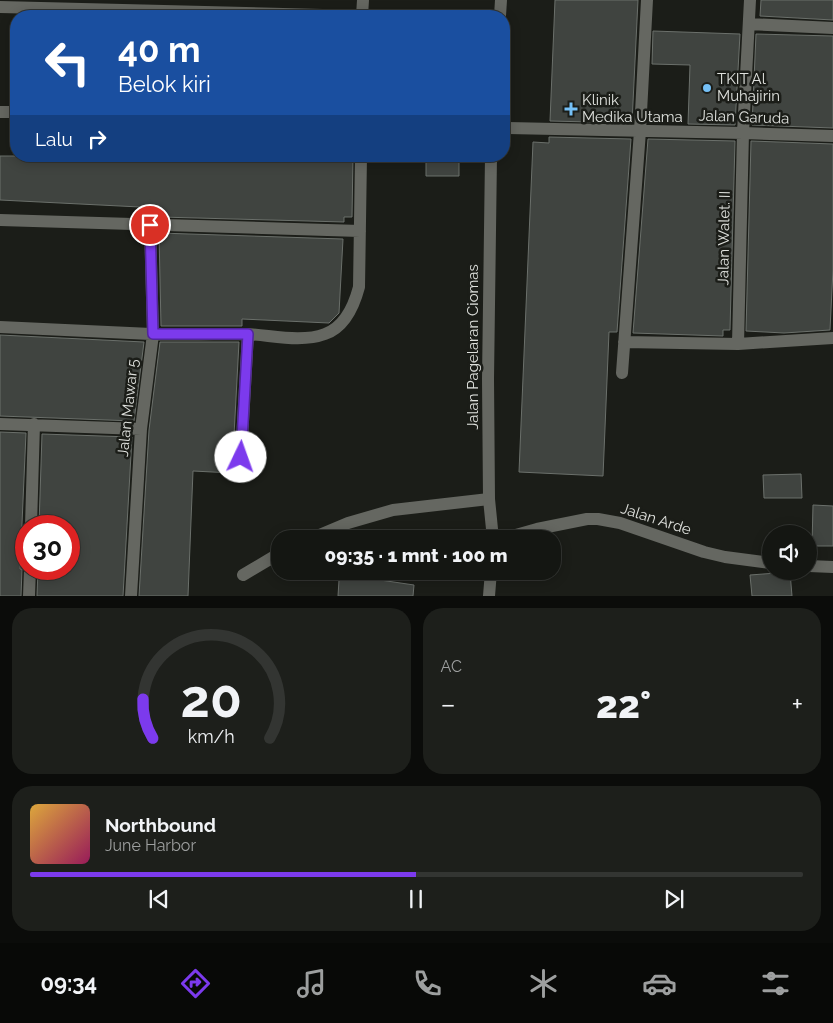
<!DOCTYPE html>
<html lang="id">
<meta charset="utf-8">
<style>
:root{--surface:#141612;--page:#1d1f1b;--text:#f1f3f6;--muted:#9d9f9f;--line:#333532;--accent:#7c3aed}
body{margin:0;font-family:Raleway,sans-serif;background:var(--page);color:var(--text);height:100vh;display:flex;flex-direction:column;font-size:19px;white-space:nowrap}
*{box-sizing:border-box;margin:0}
p{font-size:16px;color:var(--muted)}
.icon{flex:none;width:28px;height:28px;fill:none;stroke:currentColor;stroke-width:2;stroke-linecap:round;stroke-linejoin:round}
.map{position:relative;height:596px;overflow:hidden}
.sheet{display:flex;flex-direction:column;gap:12px;padding:12px;background:#0b0c0a;flex:1}
.sheet>*{flex:none}
.top-card{position:absolute;left:10px;top:10px;width:500px;height:152px;border-radius:20px;box-shadow:0 2px 12px #0003,0 0 0 1px var(--line);background:#1a4fa0;color:#fff;overflow:hidden}
.controls{position:absolute;left:762px;top:525px;display:grid;gap:10px}
.controls a{display:grid;place-items:center;width:55px;height:55px;border-radius:50%;background:var(--surface);box-shadow:0 2px 12px #0003,0 0 0 1px var(--line);font-size:25px}
.speed{position:absolute;left:15px;top:515px;display:flex;gap:10px;font-size:25px;font-weight:700;text-align:center}
.speed>*{display:grid;place-content:center;width:65px;height:65px;border-radius:50%;background:var(--surface);box-shadow:0 2px 12px #0003,0 0 0 1px var(--line);line-height:1}
.speed .limit{border:8px solid #d22;background:#fff;color:#111}
.pin{position:absolute;display:grid;place-items:center;width:42px;height:42px;color:#fff;margin:-21px;border:2px solid #fff;border-radius:50%;box-shadow:0 1px 5px #0007}
.me{position:absolute;width:55px;margin:-28px;rotate:3deg;stroke-linejoin:round;filter:drop-shadow(0 0 4px #0008)}
.turn{display:flex;align-items:center;gap:18px;height:105px;padding:0 25px;font-size:22px}
.turn .icon{width:65px;height:65px;stroke-width:2.5}
.turn b{display:block;font-size:35px;line-height:42px}
.then{display:flex;align-items:center;height:48px;padding:0 25px;background:#0003;gap:10px;font-size:19px}
.big{font-size:38px;font-weight:800;line-height:1.1}
.sheet .tile{flex:1;display:flex;flex-direction:column;justify-content:center;gap:8px;min-width:0;padding:0 18px;border-radius:20px;background:var(--page)}
.sheet .dial{align-items:center;gap:0}
.dial svg{height:130px;overflow:visible;fill:none;stroke:var(--line);stroke-width:7;stroke-linecap:round;text-anchor:middle}
.dial text{fill:var(--text);stroke:none}
.song{display:flex;align-items:center;gap:15px}
.cover{width:60px;height:60px;border-radius:8px;background:linear-gradient(135deg,hsl(40 70% 55%),hsl(330 70% 35%))}
.played{height:5px;border-radius:2px;background:linear-gradient(90deg,var(--accent) 50%,var(--line) 50%)}
.keys{display:flex;justify-content:space-around;direction:ltr}
.heat{display:flex;justify-content:space-between;align-items:center;font-size:28px;direction:ltr}
.sheet .tiles{flex:1;display:grid;gap:12px;grid-template-columns:1fr 1fr}
.tile:last-child{grid-column:span 2}
.trip{position:absolute;left:271px;top:530px;width:290px;height:50px;border-radius:20px;background:var(--surface);box-shadow:0 2px 12px #0003,0 0 0 1px var(--line);font-weight:800;line-height:50px;text-align:center}
.dock{display:flex;height:80px;justify-content:space-around;align-items:center;background:#080907;color:var(--muted)}
.dock .icon{width:35px;height:35px}
.dock .active{color:var(--accent)}
.dock b{font-size:22px;color:var(--text)}
.map>svg:first-child{display:block}
.building{fill:#404440;stroke:#6b706b}
.lines{fill:none;stroke-linecap:round;stroke-linejoin:round}
.street{stroke:#656761;stroke-width:12}
.secondary{stroke:#656761;stroke-width:12}
.route-casing{stroke:#51269a;stroke-width:12}
.route{stroke:#7c3aed;stroke-width:9}
.poi-dot{fill:#75c0f6;stroke:#1b1d18;stroke-width:2}
.labels{text-anchor:middle;stroke-width:5;stroke-linejoin:round;paint-order:stroke}
.poi-label{font-size:15px;fill:#dfe1dd;stroke:#1b1d18;text-anchor:start}
.street-label{font-size:15px;fill:#dfe1dd;stroke:#1b1d18}
</style>
<div class="map">
<svg width="833" height="596" viewBox="0 0 833 596">
<rect width="100%" height="100%" fill="#1b1d18"/>
<path class="building" d="M555,0h83l-6,123 -82,-2z
M761,0h72v20l-73,-4z
M653,31l87,3 -5,91 -47,-1 2,-59 -38,-1z
M756,34l77,2v92l-81,-3z
M549,137l82,2 -14,193h-8l-6,144 -84,-4 14,-330 16,1z
M648,139l87,2 -5,189h-7v6l-90,-3z
M751,141l82,3v125l-3,61 -46,3 -38,-2z
M0,156h353l-1,61h-8v5l-184,-5v-9l-160,-8z
M426,156h33v20h-33z
M159,233l184,6 -4,74 -10,10 -87,-4v7h-81z
M0,335l144,7 -10,79 -134,-5z
M160,342h79l-7,131 -39,-2 -5,125h-49l10,-166z
M0,432l26,1 -6,136h2l-1,27h-21z
M42,434l90,3 -9,159h-86l1,-27h31v-43h-30z
M801,474l1,24h-38l-1,-23z
M813,505l20,1v40h-21z
M790,572l2,24h-40l-2,-21z
M353,576l61,9 -1,11h-75l1,-16z"/>
<g class="lines">
<path class="street" d="M0,7l362,9
M362,16l1,-16
M749,24l84,4
M0,112h16
M504,128l239,5 90,3
M0,220l360,11
M0,327c50,2 101,5 151,7 32,1 63,0 95,0 25,1 55,9 79,0 20,-7 29,-28 34,-47l2,-131
M624,342l114,2 95,-6
M738,344l5,-211 7,-133
M622,373l18,-242 7,-131
M0,424l141,5
M240,474l8,-140
M31,526l3,-102
M310,539l38,-16 45,-13 96,-11
M502,539l35,-10 50,-10h11l22,4 84,29 21,5 46,6
M809,566l24,1
M243,575l37,-22
M29,596l1,-27
M131,596l10,-167 12,-95 -3,-109"/>
<path class="secondary" d="M500,16l1,-16
M491,156l-3,223 1,120 4,40
M489,596l2,-25"/>
</g>
<g class="lines">
<defs>
<path id="route" d="M150,225l3,109h95l-7,123"/>
</defs>
<use href="#route" class="route-casing"/>
<use href="#route" class="route"/>
</g>
<g class="poi-dot">
<circle cx="707" cy="88" r="5"/>
<path d="M568.5 101.5h5v5h5v5h-5v5h-5v-5h-5v-5h5z"/>
</g>
<g class="labels">
<g class="poi-label">
<text x="717" y="84">TKIT Al<tspan x="717" dy="17">Muhajirin</tspan></text>
<text x="582" y="105">Klinik<tspan x="582" dy="17">Medika Utama</tspan></text>
</g>
<g class="street-label">
<text transform="translate(744 117) rotate(2)" y="5">Jalan Garuda</text>
<text transform="translate(724 238) rotate(-89)" y="5">Jalan Walet. II</text>
<text transform="translate(473 347) rotate(-90)" y="5">Jalan Pagelaran Ciomas</text>
<text transform="translate(128 408) rotate(-84)" y="5">Jalan Mawar 5</text>
<text transform="translate(656 519) rotate(18)" y="5">Jalan Arde</text>
</g>
</g>
</svg>
<div class="controls">
<a><svg class="icon" aria-label="sound" viewBox="0 0 24 24"><path d="M4 9h4l5-4v14l-5-4H4zM17 9q2 3 0 6"/></svg></a>
</div>
<div class="speed"><div class="limit">30</div></div>
<div class="pin" style="left:150px;top:225px;background:#d93025"><svg class="icon" aria-label="arrive" viewBox="0 0 24 24"><path d="M6 21V4h12l-3 4 3 4H6"/></svg></div>
<svg class="me" style="left:241px;top:457px" viewBox="-20 -20 40 40"><circle r="19" fill="#fff"/><path d="M0-13L10 11 0 6-10 11z" fill="#7c3aed"/></svg>
<div class="trip">09:35 · 1 mnt · 100 m</div>
<div class="top-card">
<div class="turn"><svg class="icon" aria-label="left" viewBox="0 0 24 24"><path d="M17 20v-9H6M10 6l-5 5 5 5"/></svg><div><b>40 m</b>Belok kiri</div></div>
<div class="then">Lalu<svg class="icon" aria-label="right" viewBox="0 0 24 24"><path d="M7 20v-9h11M14 6l5 5-5 5"/></svg></div>
</div>
</div>
<section class="sheet">
<div class="tiles">
<div class="tile dial"><svg viewBox="0 0 100 80">
<path d="M14 69A42 42 0 1 1 86 69"/>
<path d="M14 69A42 42 0 0 1 8 45" stroke="#7c3aed"/>
<text x="50" y="56" font-size="32" font-weight="700">20</text>
<text x="50" y="72" font-size="11">km/h</text>
</svg></div>
<div class="tile"><p>AC</p>
<div class="heat"><a>−</a><b class="big">22°</b><a>+</a></div>
</div>
<div class="tile">
<div class="song"><i class="cover"></i><div><b>Northbound</b><p>June Harbor</p></div></div>
<div class="played"></div>
<div class="keys"><svg class="icon" aria-label="previous" viewBox="0 0 24 24"><path d="M18 5L8 12l10 7zM5 5v14"/></svg><svg class="icon" aria-label="pause" viewBox="0 0 24 24"><path d="M8 5v14M16 5v14"/></svg><svg class="icon" aria-label="next" viewBox="0 0 24 24"><path d="M6 5l10 7-10 7zM19 5v14"/></svg></div>
</div>
</div>
</section>
<nav class="dock">
<b>09:34</b>
<svg class="icon active" aria-label="directions" viewBox="0 0 24 24"><path d="M12 3l9 9-9 9-9-9zM9 14v-3h6M13 9l2 2-2 2"/></svg>
<svg class="icon" aria-label="music" viewBox="0 0 24 24"><path d="M9 18V5l10-2v13"/><circle cx="6" cy="18" r="3"/><circle cx="16" cy="16" r="3"/></svg>
<svg class="icon" aria-label="phone" viewBox="0 0 24 24"><path d="M5 4h4l2 5-3 2q2 4 5 5l2-3 5 2v4C11 20 4 13 5 4z"/></svg>
<svg class="icon" aria-label="climate" viewBox="0 0 24 24"><path d="M12 3v18M4 7l16 10M4 17L20 7"/></svg>
<svg class="icon" aria-label="car" viewBox="0 0 24 24"><path d="M5 17H2v-5l4-1 3-4h7l3 4 3 1v5h-3M9 17h6M6 11h13"/><circle cx="7" cy="17" r="2"/><circle cx="17" cy="17" r="2"/></svg>
<svg class="icon" aria-label="filters" viewBox="0 0 24 24"><path d="M4 7h16M4 17h16"/><circle cx="9" cy="7" r="2"/><circle cx="15" cy="17" r="2"/></svg>
</nav>
